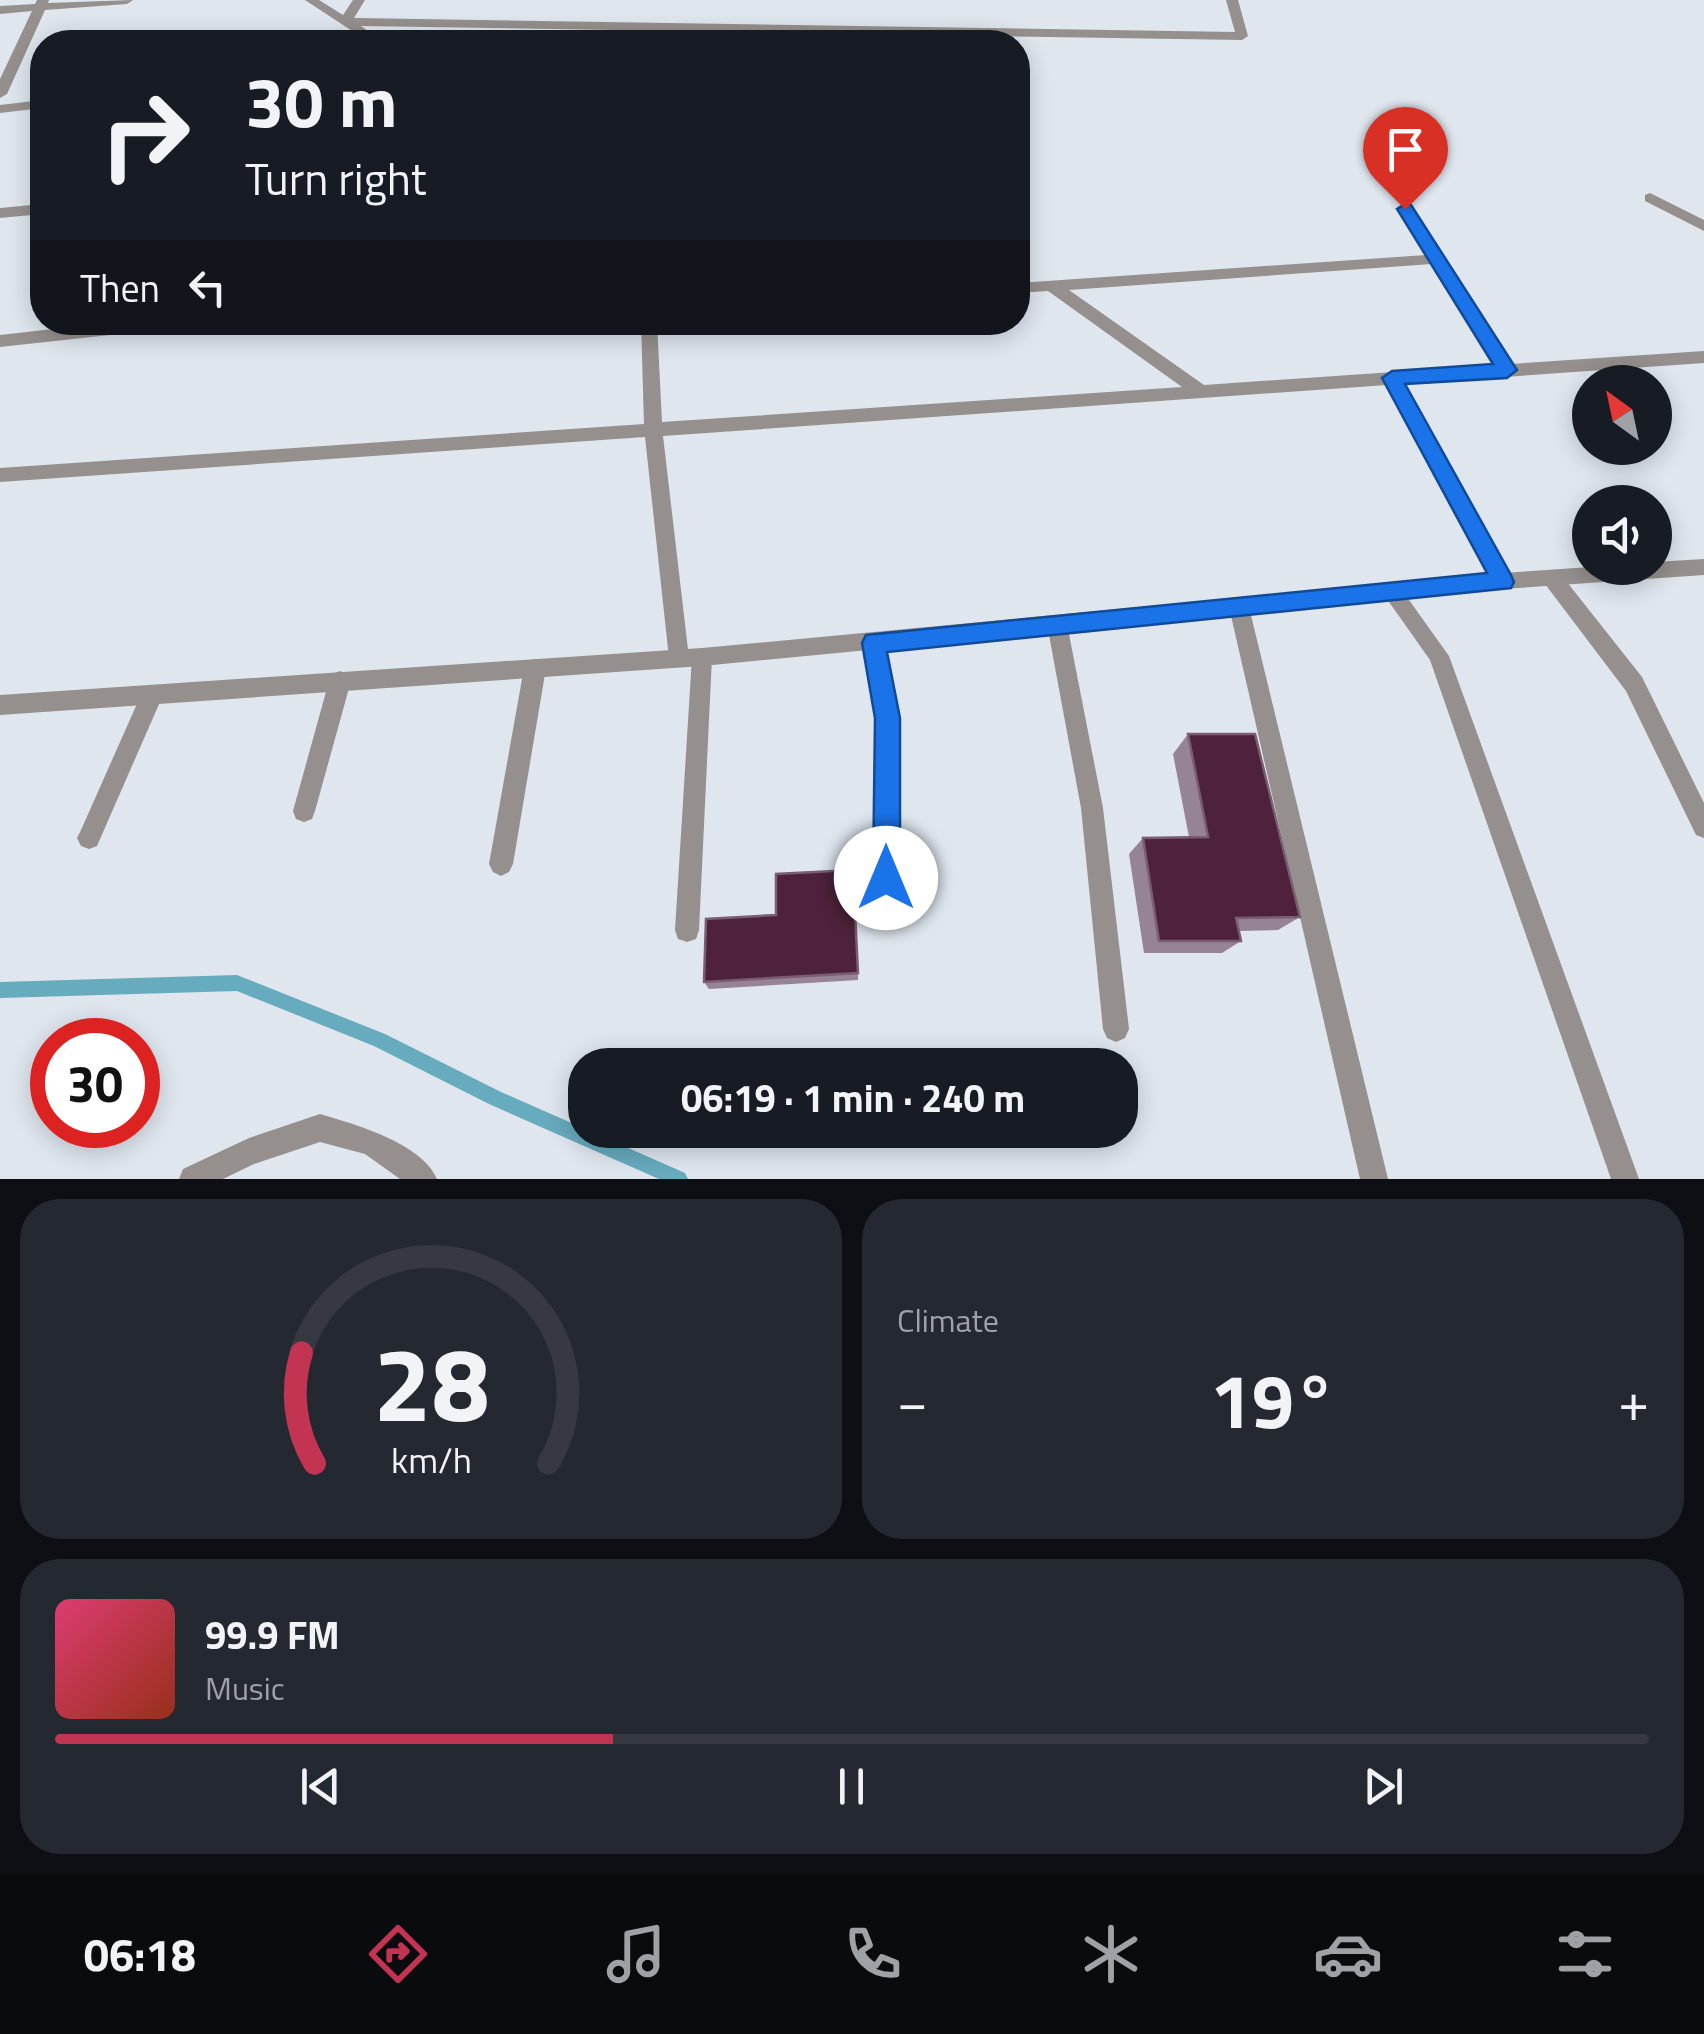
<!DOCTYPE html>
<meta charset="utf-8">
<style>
:root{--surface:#171b24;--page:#242831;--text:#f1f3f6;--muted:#9ea1a6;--line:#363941;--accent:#c33352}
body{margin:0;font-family:"Titillium Web",sans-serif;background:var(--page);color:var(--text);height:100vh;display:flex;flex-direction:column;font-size:38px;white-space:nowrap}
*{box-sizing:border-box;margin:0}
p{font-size:32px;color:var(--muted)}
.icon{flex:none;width:55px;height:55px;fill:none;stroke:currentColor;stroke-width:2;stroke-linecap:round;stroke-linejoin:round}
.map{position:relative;height:1179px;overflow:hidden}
.details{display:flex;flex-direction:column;gap:20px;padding:20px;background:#0d0f14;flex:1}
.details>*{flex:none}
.guide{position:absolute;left:30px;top:30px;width:1000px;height:305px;border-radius:40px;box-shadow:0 5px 25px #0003;background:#171b24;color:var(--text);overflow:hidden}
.needle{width:65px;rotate:327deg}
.buttons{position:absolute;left:1572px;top:365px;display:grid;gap:20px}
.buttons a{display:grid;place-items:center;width:100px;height:100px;border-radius:50%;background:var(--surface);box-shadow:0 5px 25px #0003;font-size:50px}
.speed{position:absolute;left:30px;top:1018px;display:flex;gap:20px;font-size:50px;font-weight:700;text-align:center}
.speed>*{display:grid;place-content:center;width:130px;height:130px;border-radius:50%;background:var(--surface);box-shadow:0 5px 25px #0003;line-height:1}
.speed .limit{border:15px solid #d22;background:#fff;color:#111}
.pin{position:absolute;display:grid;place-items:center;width:85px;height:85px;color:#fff;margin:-102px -42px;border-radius:50% 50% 50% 0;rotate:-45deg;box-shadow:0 0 10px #0007}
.pin .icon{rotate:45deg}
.me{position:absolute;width:110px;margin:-55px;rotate:0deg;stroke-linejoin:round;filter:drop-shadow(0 0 8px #0008)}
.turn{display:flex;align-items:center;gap:35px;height:210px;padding:0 50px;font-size:45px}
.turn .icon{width:130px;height:130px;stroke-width:2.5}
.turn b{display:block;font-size:70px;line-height:85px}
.then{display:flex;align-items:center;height:95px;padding:0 50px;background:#0003;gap:20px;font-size:38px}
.big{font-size:75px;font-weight:700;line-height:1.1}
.details .tile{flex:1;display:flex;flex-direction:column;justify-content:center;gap:15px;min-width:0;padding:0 35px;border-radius:40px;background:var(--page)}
.details .dial{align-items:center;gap:0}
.dial svg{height:260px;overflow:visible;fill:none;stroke:var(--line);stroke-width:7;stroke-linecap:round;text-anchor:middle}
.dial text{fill:var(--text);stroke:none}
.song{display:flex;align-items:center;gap:30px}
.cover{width:120px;height:120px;border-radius:15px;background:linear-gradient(135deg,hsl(340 70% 55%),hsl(10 70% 35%))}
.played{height:10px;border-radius:5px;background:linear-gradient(90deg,var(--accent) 35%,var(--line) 35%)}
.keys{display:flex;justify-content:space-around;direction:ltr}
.heat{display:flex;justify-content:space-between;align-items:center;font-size:55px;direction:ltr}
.details .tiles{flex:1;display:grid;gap:20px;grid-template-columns:1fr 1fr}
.tile:last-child{grid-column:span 2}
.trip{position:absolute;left:568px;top:1048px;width:570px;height:100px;border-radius:40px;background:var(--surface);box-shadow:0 5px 25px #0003;font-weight:700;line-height:100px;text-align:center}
.tab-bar{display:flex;height:160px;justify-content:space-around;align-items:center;background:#090b0e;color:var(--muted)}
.tab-bar .icon{width:70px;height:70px}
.tab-bar .active{color:var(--accent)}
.tab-bar b{font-size:45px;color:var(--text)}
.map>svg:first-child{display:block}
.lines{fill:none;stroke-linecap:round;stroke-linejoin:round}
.stream{fill:#67abbe;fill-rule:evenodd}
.minor{fill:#95908e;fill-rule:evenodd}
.tertiary{fill:#95908e;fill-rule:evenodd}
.wall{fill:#968494}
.building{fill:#4e223a;stroke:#7a5d70;stroke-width:2.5}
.route{fill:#1a73e8;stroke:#114b97;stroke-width:2.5}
</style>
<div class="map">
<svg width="1704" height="1179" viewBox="0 0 1704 1179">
<rect width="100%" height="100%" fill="#dfe6ee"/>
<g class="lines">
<path class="stream" d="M237,975l148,59 116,58 184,81 3,6h-29l-170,-75 -115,-58 -137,-55 -237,7v-16z"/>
<path class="minor" d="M37,0h12l-1,3 85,-3 -6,4 -82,6 -38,84 -7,4v-19l32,-68 -32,3v-8l35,-2z
M305,0h14l24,15 10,-15h12l-11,18 881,14 -9,-32h12l10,36 -6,4 -881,-14 22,16h-14z
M42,100v8l-42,5v-8z
M1650,193l54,27v11l-59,-30v-6z
M42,204v10l-42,4v-10z
M1405,204l5,2 101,158 193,-13v12l-300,21 109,197 -3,6h-14l-109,-202 -724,51 26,222 -3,7 -7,2 -7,-2 -3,-7 -24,-221 -645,45v-14l644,-44 -3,-102h16l5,100 520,-35 -134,-96 -30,2v-10l408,-28 -28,-46zM1432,264l63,101 -291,20 -135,-95z
M116,322h66l-8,6 -174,19v-12z
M1552,570l7,2 83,105 62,126v35l-8,-3 -70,-144 -81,-107 -3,-6 3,-6z
M1392,583l7,3 50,70 190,523h-28l-181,-519 -48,-68 3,-6z
M1239,598l7,3 3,6 139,572h-28l-131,-572 3,-6z
M1057,615l7,3 3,6 36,184 26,221 -4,9 -9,4 -9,-4 -4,-9 -22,-221 -34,-184 3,-6z
M874,634l7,3 3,6 14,75 1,160 -4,8 -8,4 -8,-4 -4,-8 1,-160 -12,-75 3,-6z
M702,648l7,2 3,7 -13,273 -3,9 -9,3 -9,-3 -3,-9 17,-273 3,-7z
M535,659l7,2 4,7 -33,196 -4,8 -8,4 -8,-4 -4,-8 35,-196 4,-7z
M340,671l7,3 4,7 -36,130 -3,8 -8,3 -8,-3 -3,-8 36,-130 4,-7z
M152,685l8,3 3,7 -66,151 -8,3 -8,-3 -4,-8 4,-8 63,-142z
M320,1114c34,10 102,29 117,65h-37l-35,-25 -45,-12 -66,22 -31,15h-44l4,-10 66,-31z"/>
<path class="tertiary" d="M1704,559v16l-201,14 -801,77 -702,49v-20l702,-47 801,-75 87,-6 65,1v-6z"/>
</g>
<path class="wall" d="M1188,734l112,183 -22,13 -39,1 2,10 -19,12h-78l-15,-99 14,-16 46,-1 -16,-83z
M858,973v7l-149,9 -5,-7z"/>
<path class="building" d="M1188,734h67l45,183 -64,1 5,23h-82l-16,-103 65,-1z
M853,870l5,103 -154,9 2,-63 70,-4v-41z"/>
<path class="route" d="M1405,204l6,1 106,165 -10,8 -102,6 106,191 3,7 -3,6 -624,64 13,66v160l-4,9 -10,4 -9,-4 -4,-9 2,-160 -13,-75 4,-8 621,-62 -105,-195 10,-7 101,-7 -96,-155z"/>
</svg>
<div class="buttons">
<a><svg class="needle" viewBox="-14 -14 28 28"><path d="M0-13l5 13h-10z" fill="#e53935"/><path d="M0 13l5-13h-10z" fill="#9ea1a6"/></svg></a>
<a><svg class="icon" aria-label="sound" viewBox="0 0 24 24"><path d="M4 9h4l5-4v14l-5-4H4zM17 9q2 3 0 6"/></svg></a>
</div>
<div class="speed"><div class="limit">30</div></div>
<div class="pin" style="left:1405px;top:209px;background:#d93025"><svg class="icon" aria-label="arrive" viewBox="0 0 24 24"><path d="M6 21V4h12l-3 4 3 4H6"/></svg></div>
<svg class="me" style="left:886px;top:878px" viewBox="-20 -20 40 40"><circle r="19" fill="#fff"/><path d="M0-13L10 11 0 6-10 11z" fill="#1a73e8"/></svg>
<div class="trip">06:19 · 1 min · 240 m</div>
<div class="guide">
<div class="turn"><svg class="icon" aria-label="right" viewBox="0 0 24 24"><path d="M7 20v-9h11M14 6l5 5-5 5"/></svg><div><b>30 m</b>Turn right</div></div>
<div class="then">Then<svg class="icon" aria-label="left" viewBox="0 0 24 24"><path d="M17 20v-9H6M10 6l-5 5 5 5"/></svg></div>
</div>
</div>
<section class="details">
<div class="tiles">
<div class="tile dial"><svg viewBox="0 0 100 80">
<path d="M14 69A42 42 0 1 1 86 69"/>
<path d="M14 69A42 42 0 0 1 10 35" stroke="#c33352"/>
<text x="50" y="56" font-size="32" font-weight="700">28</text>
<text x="50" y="72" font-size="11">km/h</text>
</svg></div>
<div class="tile"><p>Climate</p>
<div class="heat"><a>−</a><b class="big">19°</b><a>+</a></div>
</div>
<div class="tile">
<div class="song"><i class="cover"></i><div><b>99.9 FM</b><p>Music</p></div></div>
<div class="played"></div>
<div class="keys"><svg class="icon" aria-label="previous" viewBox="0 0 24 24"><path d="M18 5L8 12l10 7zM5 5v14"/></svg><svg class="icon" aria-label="pause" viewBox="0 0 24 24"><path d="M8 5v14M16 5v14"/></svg><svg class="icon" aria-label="next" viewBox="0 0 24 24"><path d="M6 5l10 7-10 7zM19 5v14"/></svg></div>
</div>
</div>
</section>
<nav class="tab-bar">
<b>06:18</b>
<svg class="icon active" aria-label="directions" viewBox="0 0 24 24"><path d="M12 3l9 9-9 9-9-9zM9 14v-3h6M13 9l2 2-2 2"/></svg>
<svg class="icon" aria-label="music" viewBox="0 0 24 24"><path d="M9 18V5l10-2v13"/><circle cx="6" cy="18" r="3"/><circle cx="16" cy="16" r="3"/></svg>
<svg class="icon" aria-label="phone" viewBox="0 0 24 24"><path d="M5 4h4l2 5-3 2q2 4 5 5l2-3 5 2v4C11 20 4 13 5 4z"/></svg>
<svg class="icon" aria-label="climate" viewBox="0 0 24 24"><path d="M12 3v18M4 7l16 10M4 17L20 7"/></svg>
<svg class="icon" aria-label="car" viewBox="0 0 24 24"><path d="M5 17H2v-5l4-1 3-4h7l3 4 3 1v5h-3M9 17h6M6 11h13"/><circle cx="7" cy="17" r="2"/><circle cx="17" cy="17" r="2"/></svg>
<svg class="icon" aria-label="filters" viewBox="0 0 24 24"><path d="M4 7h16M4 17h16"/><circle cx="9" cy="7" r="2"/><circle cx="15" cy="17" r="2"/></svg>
</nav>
